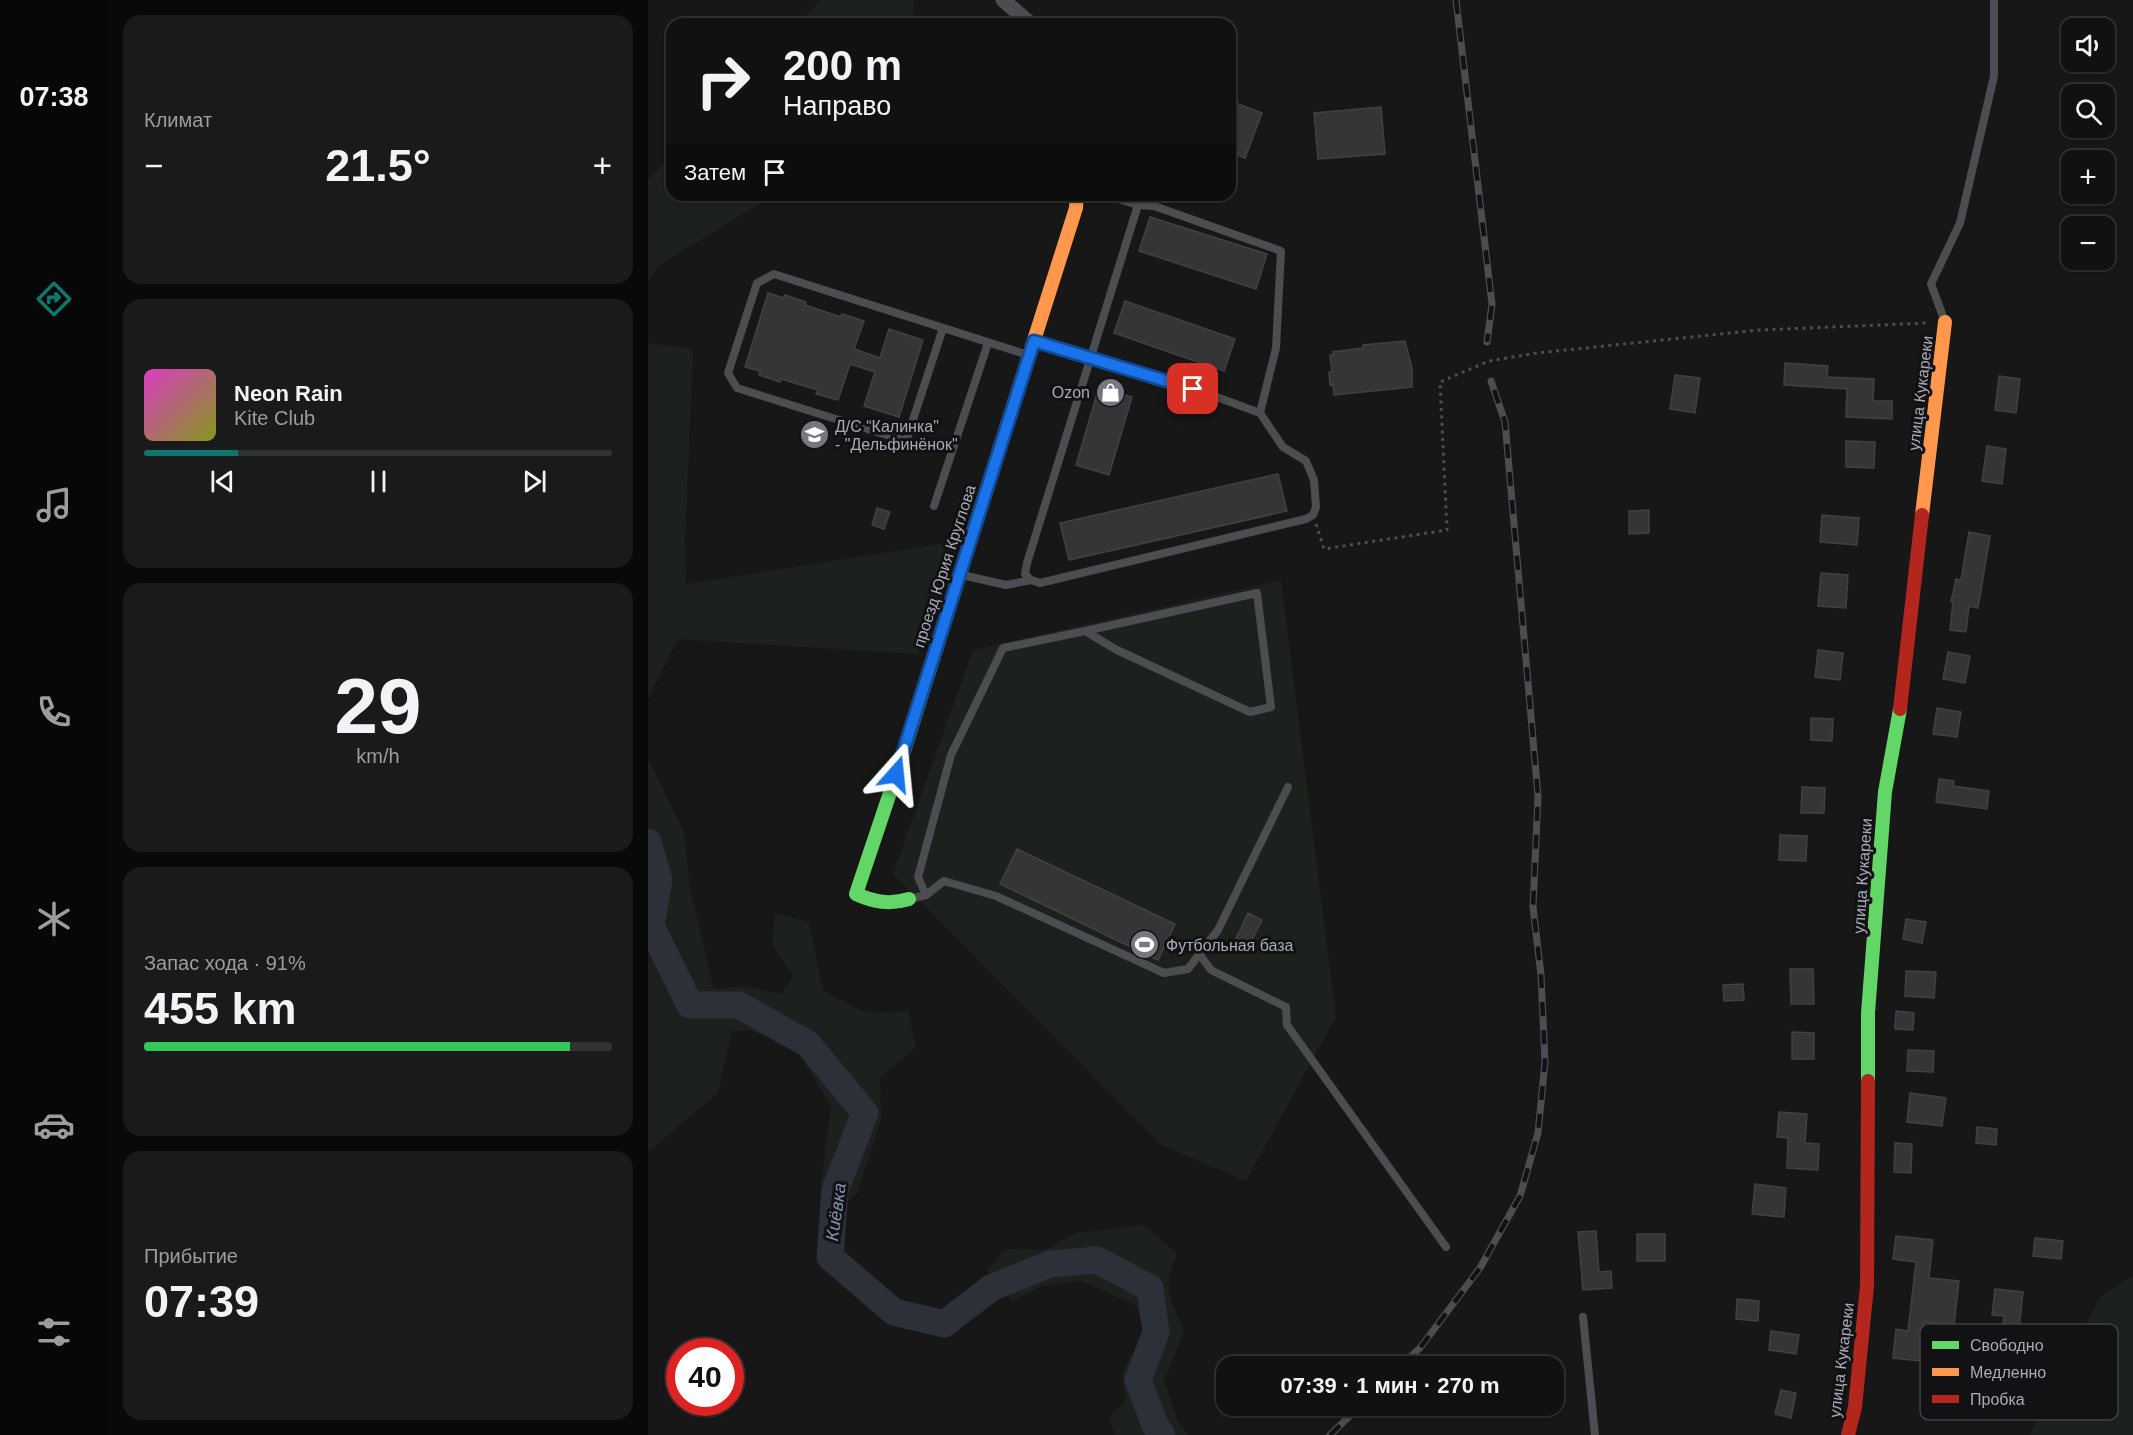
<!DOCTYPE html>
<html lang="ru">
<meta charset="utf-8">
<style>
:root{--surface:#111;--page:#1a1a1a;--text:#f1f3f6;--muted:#9c9d9f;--line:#303131;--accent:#0f766e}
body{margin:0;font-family:Arial,sans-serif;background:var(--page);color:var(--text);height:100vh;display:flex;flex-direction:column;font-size:22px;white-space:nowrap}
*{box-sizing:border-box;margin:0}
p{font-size:20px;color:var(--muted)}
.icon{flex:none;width:33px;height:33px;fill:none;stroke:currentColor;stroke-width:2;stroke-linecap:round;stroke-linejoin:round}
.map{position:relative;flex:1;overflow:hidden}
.details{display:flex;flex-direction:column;gap:15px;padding:15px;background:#090909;width:540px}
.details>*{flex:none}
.top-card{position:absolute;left:18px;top:18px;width:570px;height:183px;border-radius:18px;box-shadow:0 2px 4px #0004,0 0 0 2px var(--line);background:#111;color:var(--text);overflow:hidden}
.tools{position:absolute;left:1413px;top:18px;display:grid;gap:12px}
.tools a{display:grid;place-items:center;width:54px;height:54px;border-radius:12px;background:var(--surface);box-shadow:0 2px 4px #0004,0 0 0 2px var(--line);font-size:30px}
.speed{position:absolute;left:18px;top:1338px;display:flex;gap:12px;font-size:30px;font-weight:700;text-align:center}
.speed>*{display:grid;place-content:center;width:78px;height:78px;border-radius:50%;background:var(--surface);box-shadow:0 2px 4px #0004,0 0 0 2px var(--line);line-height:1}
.speed .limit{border:9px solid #d22;background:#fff;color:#111}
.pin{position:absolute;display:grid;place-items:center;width:51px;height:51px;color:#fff;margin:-26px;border-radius:12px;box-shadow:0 3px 9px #0006}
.me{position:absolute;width:66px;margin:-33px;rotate:18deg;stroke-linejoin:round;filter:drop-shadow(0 0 4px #0008)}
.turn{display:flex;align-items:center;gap:21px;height:126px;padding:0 18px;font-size:27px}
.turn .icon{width:78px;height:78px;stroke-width:2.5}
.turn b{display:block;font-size:42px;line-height:51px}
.then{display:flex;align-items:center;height:57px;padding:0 18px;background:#0003;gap:12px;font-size:22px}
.big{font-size:45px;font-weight:800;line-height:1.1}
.details .tile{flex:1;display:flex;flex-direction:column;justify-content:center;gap:9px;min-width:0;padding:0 21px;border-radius:18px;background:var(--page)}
.details .dial{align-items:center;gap:0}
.dial b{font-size:78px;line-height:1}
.song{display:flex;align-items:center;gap:18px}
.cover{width:72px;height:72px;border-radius:9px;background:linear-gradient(135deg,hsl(310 70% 55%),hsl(70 70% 35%))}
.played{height:6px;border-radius:3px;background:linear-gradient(90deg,var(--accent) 20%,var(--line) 20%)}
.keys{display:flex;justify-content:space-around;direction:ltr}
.heat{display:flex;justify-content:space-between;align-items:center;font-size:33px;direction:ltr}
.charge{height:9px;border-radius:4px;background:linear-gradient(90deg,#34c759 91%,var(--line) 0)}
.trip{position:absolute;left:568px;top:1356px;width:348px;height:60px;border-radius:18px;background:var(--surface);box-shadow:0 2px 4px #0004,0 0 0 2px var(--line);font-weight:800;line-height:60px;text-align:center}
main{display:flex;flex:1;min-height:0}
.tab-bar{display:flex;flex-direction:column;width:108px;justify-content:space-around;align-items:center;background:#070707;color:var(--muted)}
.tab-bar .icon{width:42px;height:42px}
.tab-bar .active{color:var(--accent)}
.tab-bar b{font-size:27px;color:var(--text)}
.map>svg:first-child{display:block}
.green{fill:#1c211e}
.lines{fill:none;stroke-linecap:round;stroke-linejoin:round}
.river{stroke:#2b3039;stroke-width:27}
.building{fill:#353537;stroke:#404143;stroke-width:1.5}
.path{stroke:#4d4d52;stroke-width:3;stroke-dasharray:3 4.5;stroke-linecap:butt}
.lane{stroke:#4c4d50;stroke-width:8}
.street{stroke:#4c4d50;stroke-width:15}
.fast{stroke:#63d668;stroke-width:14}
.slow{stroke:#ff974d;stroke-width:14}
.jam{stroke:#b3261e;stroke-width:14}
.rail-casing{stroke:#4c4d4f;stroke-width:7}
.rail{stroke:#121113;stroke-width:4.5;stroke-dasharray:14;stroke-linecap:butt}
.route-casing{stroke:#114b97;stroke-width:15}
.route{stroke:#1a73e8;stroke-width:10}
.labels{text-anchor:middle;stroke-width:6;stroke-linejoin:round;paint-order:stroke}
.poi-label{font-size:16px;fill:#a9abb8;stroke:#121113;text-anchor:start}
.street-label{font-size:16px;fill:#a9abb8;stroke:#121113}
.water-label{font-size:18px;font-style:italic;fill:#8291b1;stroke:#121113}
.key{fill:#121113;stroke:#3f3f45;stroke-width:1.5}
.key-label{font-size:16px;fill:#a9abb8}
</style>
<main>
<nav class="tab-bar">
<b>07:38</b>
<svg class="icon active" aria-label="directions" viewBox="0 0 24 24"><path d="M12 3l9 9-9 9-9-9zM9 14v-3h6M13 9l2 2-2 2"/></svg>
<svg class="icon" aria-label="music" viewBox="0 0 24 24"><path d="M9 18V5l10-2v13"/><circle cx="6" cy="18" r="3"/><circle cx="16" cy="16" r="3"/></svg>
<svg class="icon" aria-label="phone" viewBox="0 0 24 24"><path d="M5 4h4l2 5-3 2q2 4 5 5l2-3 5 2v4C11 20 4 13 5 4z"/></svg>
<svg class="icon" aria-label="climate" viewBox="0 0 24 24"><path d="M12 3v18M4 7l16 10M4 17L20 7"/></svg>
<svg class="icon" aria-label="car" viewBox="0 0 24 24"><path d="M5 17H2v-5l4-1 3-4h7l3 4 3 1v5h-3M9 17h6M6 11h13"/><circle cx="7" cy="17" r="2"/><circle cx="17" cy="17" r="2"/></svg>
<svg class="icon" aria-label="filters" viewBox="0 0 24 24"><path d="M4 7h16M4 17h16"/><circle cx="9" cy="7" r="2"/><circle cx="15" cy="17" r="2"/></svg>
</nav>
<section class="details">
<div class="tile"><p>Климат</p>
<div class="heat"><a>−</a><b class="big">21.5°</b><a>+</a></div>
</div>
<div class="tile">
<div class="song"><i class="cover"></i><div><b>Neon Rain</b><p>Kite Club</p></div></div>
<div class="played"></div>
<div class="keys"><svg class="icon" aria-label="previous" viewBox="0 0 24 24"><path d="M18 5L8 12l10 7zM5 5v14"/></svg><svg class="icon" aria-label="pause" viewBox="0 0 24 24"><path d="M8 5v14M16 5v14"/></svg><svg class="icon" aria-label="next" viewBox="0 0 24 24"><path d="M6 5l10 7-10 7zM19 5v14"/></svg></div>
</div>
<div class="tile dial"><b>29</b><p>km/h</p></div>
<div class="tile"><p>Запас хода · 91%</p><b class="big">455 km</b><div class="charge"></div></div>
<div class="tile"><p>Прибытие</p><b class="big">07:39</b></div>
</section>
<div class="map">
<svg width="1485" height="1435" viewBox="0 0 1485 1435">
<rect width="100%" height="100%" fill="#171717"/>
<path class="green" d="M173,0h93l-1,24h-115z
M24,155v40h102l-116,71 -10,16v-102z
M0,343l45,6 -8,190 1,45 267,-42 -35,112 -240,-15 -30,60z
M633,580l55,437 -90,164 -85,-36 -268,-271 80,-224z
M0,759l36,73 6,56 24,101 30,-3 38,8 11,-17 -21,-33 3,-31 34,9 14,69 39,20 22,2 24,-3 8,37 -36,31 1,42 -24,73 -38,36 2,-46 10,-76 -32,-54 -48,-23 -19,1 -14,62 -70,59z
M496,1225l33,29c-15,34 -7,45 7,77l-20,50 15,43 10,11h-74l-6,-17 17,-17 -4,-28 22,-40 -7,-27 -56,-25 -39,5 -30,16 -25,-32 19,-21 38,1 33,-17z
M1485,1275v160h-103l70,-138z"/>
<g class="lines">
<path class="river" d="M0,842l11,38 -8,46 39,79h49l69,39 57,69 -30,77 -5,67 64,55 50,12 47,-36 59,-24 47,-4 53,28 6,44 -18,48 17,45 7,10"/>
</g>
<path class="building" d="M582,101l32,12 -17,45 -15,-6z
M733,107l4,47 -67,5 -4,-46z
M502,217l117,37 -11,35 -117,-38z
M120,293l16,5 1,-3 21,7 -1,3 36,12 1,-3 22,7 -10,28 26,9 9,-29 34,11 -24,77 -35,-11 11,-34 -25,-8 -12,36 -22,-6 2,-4 -37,-11 -1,3 -21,-7 1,-4 -15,-4z
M477,301l110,38 -11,32 -110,-38z
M757,341l7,27v19l-78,8 -1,-11 -3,1 -1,-13h3l-2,-17h3v-3l30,-4v-3z
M1137,363l43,3 -1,11 47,2 -1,22h19v18l-46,-2 1,-28 -63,-4z
M1027,375l25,3 -5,35 -25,-4z
M1351,376l21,3 -4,34 -21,-3z
M451,387l33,10 -23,78 -33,-10z
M1198,441l29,1 -1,26 -28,-1z
M1339,446l19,3 -4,35 -20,-3z
M630,474l9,37 -218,49 -9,-37z
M229,508l13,4 -6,17 -12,-4z
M1001,510v23l-20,1v-23z
M1174,515l37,3 -2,27 -37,-3z
M1321,532l21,4 -12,72 -9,-2 -3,26 -16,-2 3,-28h-2l5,-23 5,1z
M1173,573l27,2 -2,33 -28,-2z
M1170,650l25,3 -3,27 -25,-3z
M1300,652l22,4 -5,27 -22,-4z
M1289,708l24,4 -4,25 -24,-3z
M1163,718l22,1 -1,22 -21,-1z
M1291,779l15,2 -1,5 36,5 -2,18 -51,-7z
M1154,787l23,1 -1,25h-23z
M1132,835l27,1 -1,25 -27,-1z
M369,849l158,75 -17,36 -158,-76z
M600,913l14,7 -15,29 -13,-6z
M1258,919l20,3 -4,21 -19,-4z
M1142,969h23l1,35h-23z
M1258,971l30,1 -2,26 -29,-2z
M1095,984l1,16 -20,1 -1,-16z
M1248,1011l18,2 -1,17 -18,-1z
M1144,1032l22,1v26h-22z
M1260,1050l26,1 -1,21 -26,-1z
M1262,1093l36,5 -4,28 -35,-4z
M1131,1112l28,2 -2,29 14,1 -1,26 -31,-2 1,-30 -11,-1z
M1329,1127l20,2 -1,16 -20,-2z
M1247,1143l17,1 -1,29 -17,-1z
M1107,1184l31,4 -2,29 -32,-3z
M948,1231l3,41 12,-1 1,17 -29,2 -5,-58z
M989,1234h28v27h-28z
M1248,1236l37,4 -4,38 30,3 -5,44 -30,-3 -4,39 -27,-3 3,-29 12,2 8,-69 -23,-3z
M1387,1238l28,3 -2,18 -28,-3z
M1347,1289l28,3 -5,48 -16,-2 2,-22 -12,-1z
M1089,1299l22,2 -1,20 -22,-2z
M1123,1331l28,4 -3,19 -27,-4z
M1133,1390l15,3 -5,25 -16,-4z"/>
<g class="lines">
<path class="path" d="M668,524l8,25 123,-19 -7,-148 49,-21 48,-8 222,-23 169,-7"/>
<path class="lane" d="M490,205l16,1 127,45 -5,97 -16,65
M1297,322l-14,-38 29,-61 34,-147v-76
M295,328l-37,113 -169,-53 -9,-15 29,-90 17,-9 254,81
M387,341l179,55 46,17 23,34 23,14 8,19 2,27 -3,8 -7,4 -266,64 -9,-3 -6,-6 2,-11c37,-119 74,-239 111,-358l-33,-10
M286,506l54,-163
M314,575l44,10 25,-5
M278,895l18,-14 52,15 168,77 24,-4 30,-39 70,-143
M262,899l16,-4 -8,-18 33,-122 52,-107 82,-17 32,19 133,62 21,-5 -14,-114 -172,38
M552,955l11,15 75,37 1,18 159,222
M935,1317l12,118"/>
<path class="street" d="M355,0l28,24"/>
<path class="fast" d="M261,899c-19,6 -35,3 -53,-5l47,-140 79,-250
M1220,1081v-68l17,-221 15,-83"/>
<path class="slow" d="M334,504l94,-296 1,-13
M1274,515l23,-193"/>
<path class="jam" d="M1252,709l22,-194
M1200,1435l7,-28 12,-121 1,-205"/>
<defs>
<path id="rail" d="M808,0l36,304 -5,38
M752,1366l20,-18 60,-80 40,-72 18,-63 7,-71 -4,-87 -8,-68 5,-111 -33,-374 -14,-41
M682,1435l30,-29"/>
</defs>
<use href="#rail" class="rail-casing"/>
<use href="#rail" class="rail"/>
</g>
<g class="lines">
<defs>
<path id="route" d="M248,774l138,-433 159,48"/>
</defs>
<use href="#route" class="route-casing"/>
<use href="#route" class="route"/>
</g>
<defs>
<symbol id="shop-disc" viewBox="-11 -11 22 22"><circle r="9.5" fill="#767780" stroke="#121113"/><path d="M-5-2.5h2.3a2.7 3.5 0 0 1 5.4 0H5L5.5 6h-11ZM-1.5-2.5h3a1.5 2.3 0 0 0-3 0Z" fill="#fff"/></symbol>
<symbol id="school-disc" viewBox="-11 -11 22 22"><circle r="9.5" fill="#767780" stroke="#121113"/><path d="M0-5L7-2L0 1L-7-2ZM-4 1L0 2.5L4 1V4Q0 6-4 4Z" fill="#fff"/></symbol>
<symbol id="stadium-disc" viewBox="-11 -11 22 22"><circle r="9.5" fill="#767780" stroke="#121113"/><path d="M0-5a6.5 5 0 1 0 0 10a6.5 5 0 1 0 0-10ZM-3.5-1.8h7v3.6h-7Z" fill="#fff"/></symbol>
</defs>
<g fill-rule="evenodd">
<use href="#shop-disc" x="446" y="376" width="33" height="33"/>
<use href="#school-disc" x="150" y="418" width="33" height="33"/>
<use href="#stadium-disc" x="480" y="928" width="33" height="33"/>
</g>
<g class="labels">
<g class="poi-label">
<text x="442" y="398" text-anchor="end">Ozon</text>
<text x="187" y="432">Д/С “Калинка"<tspan x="187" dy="18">- "Дельфинёнок"</tspan></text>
<text x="518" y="951">Футбольная база</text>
</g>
<g class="street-label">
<text transform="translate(1272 393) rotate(-83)" y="6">улица Кукареки</text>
<text transform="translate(296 566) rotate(-72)" y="6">проезд Юрия Круглова</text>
<text transform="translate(1214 876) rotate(-86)" y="6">улица Кукареки</text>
<text transform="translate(1193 1360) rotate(-83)" y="6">улица Кукареки</text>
</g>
<g class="water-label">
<text transform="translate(188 1212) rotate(-82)" y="6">Киёвка</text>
</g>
</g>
<rect x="1272" y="1324" width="198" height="96" rx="9" class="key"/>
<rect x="1284" y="1341" width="27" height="8" fill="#63d668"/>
<rect x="1284" y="1368" width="27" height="8" fill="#ff974d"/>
<rect x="1284" y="1395" width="27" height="8" fill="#b3261e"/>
<g class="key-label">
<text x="1322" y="1351">Свободно</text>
<text x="1322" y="1378">Медленно</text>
<text x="1322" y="1405">Пробка</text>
</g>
</svg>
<div class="tools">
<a><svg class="icon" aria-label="sound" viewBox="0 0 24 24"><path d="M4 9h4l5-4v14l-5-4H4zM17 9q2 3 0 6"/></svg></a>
<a><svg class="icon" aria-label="search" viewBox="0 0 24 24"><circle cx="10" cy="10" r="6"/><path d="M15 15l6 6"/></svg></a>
<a>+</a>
<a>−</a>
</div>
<div class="speed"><div class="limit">40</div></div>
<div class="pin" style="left:545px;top:389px;background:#d93025"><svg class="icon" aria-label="arrive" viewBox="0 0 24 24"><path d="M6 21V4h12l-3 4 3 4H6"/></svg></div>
<svg class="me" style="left:248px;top:774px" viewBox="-20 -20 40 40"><path d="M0-17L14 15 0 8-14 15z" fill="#1a73e8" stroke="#fff" stroke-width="4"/></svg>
<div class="trip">07:39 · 1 мин · 270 m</div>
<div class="top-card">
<div class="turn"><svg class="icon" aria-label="right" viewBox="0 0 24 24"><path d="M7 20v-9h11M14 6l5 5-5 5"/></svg><div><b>200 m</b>Направо</div></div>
<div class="then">Затем<svg class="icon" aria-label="arrive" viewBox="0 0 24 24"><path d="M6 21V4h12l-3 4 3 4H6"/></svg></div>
</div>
</div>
</main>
